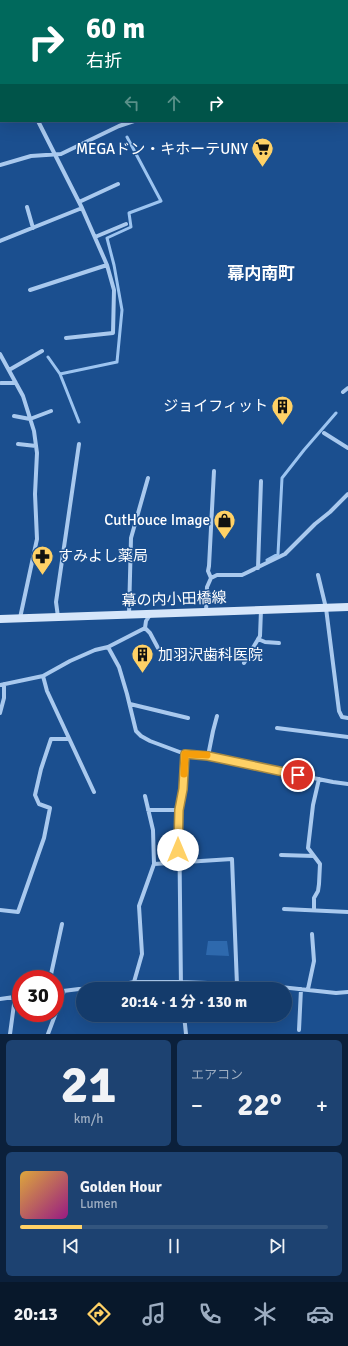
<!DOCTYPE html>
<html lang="ja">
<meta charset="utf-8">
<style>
:root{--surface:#143b6b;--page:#1d4271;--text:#f1f3f6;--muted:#9dadc1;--line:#33557e;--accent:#ffd166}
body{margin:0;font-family:Signika,"Noto Sans JP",sans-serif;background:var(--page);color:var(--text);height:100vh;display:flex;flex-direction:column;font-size:15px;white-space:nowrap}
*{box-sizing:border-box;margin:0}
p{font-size:13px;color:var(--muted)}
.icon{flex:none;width:22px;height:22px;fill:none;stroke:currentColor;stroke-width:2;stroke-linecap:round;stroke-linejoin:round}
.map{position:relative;height:1034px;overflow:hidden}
.side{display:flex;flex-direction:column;gap:6px;padding:6px;background:#0b203b;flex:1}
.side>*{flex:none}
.hud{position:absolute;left:0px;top:0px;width:348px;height:122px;box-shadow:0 4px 16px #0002,0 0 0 1px var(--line);background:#00695c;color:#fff;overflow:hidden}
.speed{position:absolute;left:12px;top:970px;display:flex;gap:8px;font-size:20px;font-weight:700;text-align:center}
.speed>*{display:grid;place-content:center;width:52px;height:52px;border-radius:50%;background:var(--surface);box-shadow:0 4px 16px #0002,0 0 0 1px var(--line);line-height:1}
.speed .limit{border:6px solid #d22;background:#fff;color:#111}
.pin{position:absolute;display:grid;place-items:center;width:34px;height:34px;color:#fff;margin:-17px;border:2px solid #fff;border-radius:50%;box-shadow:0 1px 4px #0007}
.me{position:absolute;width:44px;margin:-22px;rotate:0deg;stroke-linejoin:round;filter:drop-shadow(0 0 3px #0008)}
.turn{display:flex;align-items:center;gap:14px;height:84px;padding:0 20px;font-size:18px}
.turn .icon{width:52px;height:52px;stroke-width:2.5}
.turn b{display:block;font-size:28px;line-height:34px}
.lanes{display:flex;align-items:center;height:38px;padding:0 20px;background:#0003;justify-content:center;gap:20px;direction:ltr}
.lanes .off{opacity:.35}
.big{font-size:30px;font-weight:700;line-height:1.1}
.side .card{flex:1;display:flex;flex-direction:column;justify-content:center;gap:6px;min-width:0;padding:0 14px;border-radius:6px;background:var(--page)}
.side .dial{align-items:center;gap:0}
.dial b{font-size:52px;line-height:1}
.song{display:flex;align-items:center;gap:12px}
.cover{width:48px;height:48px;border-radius:6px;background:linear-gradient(135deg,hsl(40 70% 55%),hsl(310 70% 35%))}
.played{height:4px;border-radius:2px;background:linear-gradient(90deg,var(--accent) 20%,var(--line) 20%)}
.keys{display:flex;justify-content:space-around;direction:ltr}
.heat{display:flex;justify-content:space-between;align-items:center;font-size:22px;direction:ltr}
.side .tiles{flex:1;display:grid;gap:6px;grid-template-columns:1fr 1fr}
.card:last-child{grid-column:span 2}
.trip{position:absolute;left:76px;top:982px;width:216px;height:40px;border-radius:20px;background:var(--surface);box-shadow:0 4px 16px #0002,0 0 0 1px var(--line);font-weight:700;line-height:40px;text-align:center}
.dock{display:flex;height:64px;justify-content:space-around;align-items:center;background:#08182b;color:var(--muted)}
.dock .icon{width:28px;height:28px}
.dock .on{color:var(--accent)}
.dock b{font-size:18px;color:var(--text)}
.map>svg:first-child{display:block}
.green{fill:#2e69ad}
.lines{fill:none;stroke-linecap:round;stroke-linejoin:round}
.stream{stroke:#9cc4f0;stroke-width:3}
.street{stroke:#a9c9ee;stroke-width:4}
.secondary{stroke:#d6e6fa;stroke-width:8}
.route-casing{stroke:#a68842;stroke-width:10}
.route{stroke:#ffd166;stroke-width:7}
.slow{stroke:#f59e0b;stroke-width:7}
.labels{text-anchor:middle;stroke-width:3;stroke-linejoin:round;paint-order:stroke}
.poi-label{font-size:15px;fill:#fff;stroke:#1b4f8f;text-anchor:end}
.street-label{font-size:15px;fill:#fff;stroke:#1b4f8f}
.quarter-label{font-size:17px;font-weight:bold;fill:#fff;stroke:#1b4f8f}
</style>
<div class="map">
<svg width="348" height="1034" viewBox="0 0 348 1034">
<rect width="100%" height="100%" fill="#1b4f8f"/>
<path class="green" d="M208,941h19l2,15 -23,-1z"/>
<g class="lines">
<path class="stream" d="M225,0v1
M48,357l12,17 19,48
M60,374l57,-12 5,-52 -8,-45 -7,-27 24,-11 -2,-14 32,-12 -34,-64
M267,560l11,-6 4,-76 22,-28 32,-37"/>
<path class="street" d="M128,0v1
M256,0v1
M115,1l2,-1
M347,5h1
M347,54l1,-1
M0,81l1,-1
M38,121l44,87 25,57 7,25 -1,43 -47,5
M0,165l31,-9 30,-2 58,-28 15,-5
M79,202l39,-18
M27,207l6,21
M95,237l31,-13
M0,241l82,-33
M30,290l77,-25
M0,354l23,42 11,35 3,22 -2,41 2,45 -17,79
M9,370l33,-19
M1,383h15
M343,392l5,-4
M14,416l16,3 21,-8
M324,433l24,15
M18,444l18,2
M258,568l3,-87
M318,575l8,33 13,103 3,6 6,1
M211,578l-3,-7 1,-5 5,-95
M206,612l1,-25 4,-9 6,-3h25l43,-21 30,-30 15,-12 18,-18
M129,614l2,-76 17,-60
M58,617l-2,-15 23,-158
M145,628l5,5 8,15
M258,639l7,3 14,1
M108,647l11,20 8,27 9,37 5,5 9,5 35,13 23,2 80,17 45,9 15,2
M244,663l16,-27 1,-26
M43,676l4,15 47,101
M0,685l43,-9 27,-15 25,-11 13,-3 37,-19 1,-7 4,-6
M130,704l58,14
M0,713l4,-15v-14
M277,728l71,9
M208,756l5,-25 4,-15
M148,810h31
M281,855l33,1
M154,864l78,-5 5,126
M284,909l64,3
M0,910l18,2 26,-74 6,-30 -11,-4 -4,-9 6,-26 10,-30h18
M314,910v-12l4,-7 1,-7 1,-20 -12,-16 5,-43 6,-26
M50,979l12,-55
M134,982l8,-28 -3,-48 15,-42 -1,-34 -8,-34
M181,989l-2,-179 4,-21 2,-35
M308,989l6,-28 -2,-27
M55,992l24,-3 27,-1 28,-6h46l82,3 74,8 12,-1
M0,999l21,-3
M184,1015l2,19
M299,1030l2,-41
M10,1034l5,-37
M48,1034l16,-43"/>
<path class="secondary" d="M0,619l348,-12"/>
</g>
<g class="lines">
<defs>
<path id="route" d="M178,850l1,-40 4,-21 2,-35 23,2 90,19"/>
</defs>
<use href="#route" class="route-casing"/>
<use href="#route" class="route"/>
<path class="slow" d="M184,774l1,-20 22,1"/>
</g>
<defs>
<symbol id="supermarket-pin" viewBox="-11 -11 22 30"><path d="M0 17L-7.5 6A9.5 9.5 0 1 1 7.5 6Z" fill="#ffd166" stroke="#1b4f8f"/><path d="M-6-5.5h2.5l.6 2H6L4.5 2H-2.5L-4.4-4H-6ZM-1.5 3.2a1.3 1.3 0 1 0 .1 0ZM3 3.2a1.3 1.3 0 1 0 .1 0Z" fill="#111"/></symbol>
<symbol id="building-pin" viewBox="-11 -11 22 30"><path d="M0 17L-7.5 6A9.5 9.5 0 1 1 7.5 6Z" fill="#ffd166" stroke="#1b4f8f"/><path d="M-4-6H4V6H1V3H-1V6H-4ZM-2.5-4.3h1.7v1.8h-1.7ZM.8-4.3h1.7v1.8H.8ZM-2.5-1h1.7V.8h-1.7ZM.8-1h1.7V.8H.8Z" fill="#111"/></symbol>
<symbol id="shop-pin" viewBox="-11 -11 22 30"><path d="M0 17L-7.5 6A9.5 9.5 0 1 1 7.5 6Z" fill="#ffd166" stroke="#1b4f8f"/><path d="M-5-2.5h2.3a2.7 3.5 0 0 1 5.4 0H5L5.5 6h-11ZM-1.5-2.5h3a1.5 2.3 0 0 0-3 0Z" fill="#111"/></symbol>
<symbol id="pharmacy-pin" viewBox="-11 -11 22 30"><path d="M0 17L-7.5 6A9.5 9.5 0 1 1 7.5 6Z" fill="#ffd166" stroke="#1b4f8f"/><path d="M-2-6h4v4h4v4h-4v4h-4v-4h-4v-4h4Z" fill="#111"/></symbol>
</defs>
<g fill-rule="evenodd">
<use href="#supermarket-pin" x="250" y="136" width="25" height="34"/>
<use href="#building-pin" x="270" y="394" width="25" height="34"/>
<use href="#shop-pin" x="212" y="508" width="25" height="34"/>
<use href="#pharmacy-pin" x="30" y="544" width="25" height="34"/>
<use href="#building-pin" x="130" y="642" width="25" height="34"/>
</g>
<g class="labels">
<g class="poi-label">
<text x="248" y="154">MEGAドン・キホーテUNY</text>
<text x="268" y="411">ジョイフィット</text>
<text x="210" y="525">CutHouce Image</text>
<text x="58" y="561" text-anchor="start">すみよし薬局</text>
<text x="158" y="660" text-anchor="start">加羽沢歯科医院</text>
</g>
<g class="street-label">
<text transform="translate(174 599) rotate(-2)" y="5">幕の内小田橋線</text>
</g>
<g class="quarter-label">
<text x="261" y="279">幕内南町</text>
</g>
</g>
</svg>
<div class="speed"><div class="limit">30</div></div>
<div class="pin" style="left:298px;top:775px;background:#d93025"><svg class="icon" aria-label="arrive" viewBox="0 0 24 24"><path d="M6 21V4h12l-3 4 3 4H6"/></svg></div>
<svg class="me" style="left:178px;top:850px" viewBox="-20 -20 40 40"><circle r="19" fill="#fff"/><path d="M0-13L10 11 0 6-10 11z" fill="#ffd166"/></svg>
<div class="trip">20:14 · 1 分 · 130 m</div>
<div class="hud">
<div class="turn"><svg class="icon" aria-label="right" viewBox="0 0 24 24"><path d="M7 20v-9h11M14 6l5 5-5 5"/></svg><div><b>60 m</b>右折</div></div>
<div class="lanes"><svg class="icon off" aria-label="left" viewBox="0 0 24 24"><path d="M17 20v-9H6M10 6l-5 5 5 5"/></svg><svg class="icon off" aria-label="ahead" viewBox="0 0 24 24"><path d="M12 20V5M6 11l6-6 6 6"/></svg><svg class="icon" aria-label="right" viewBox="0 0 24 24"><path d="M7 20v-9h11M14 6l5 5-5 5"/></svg></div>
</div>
</div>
<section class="side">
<div class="tiles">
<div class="card dial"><b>21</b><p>km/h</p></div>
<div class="card"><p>エアコン</p>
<div class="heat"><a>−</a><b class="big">22°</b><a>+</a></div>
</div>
<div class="card">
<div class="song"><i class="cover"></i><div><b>Golden Hour</b><p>Lumen</p></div></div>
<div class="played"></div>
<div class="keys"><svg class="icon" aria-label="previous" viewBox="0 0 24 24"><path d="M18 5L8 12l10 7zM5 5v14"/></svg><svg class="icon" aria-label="pause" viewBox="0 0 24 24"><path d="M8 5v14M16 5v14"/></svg><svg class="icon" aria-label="next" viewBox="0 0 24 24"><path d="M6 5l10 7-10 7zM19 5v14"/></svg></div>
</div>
</div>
</section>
<nav class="dock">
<b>20:13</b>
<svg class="icon on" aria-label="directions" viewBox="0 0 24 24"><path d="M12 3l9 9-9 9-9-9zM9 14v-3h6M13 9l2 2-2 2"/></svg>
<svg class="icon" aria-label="music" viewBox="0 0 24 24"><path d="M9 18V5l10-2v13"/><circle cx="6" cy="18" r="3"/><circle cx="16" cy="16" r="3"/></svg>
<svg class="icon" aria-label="phone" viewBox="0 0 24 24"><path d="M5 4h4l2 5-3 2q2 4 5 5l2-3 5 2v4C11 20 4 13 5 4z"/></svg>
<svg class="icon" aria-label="climate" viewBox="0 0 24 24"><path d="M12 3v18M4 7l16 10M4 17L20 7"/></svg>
<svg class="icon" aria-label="car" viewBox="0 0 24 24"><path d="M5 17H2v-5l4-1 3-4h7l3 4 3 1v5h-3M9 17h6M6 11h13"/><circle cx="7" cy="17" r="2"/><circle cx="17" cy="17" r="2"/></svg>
</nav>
